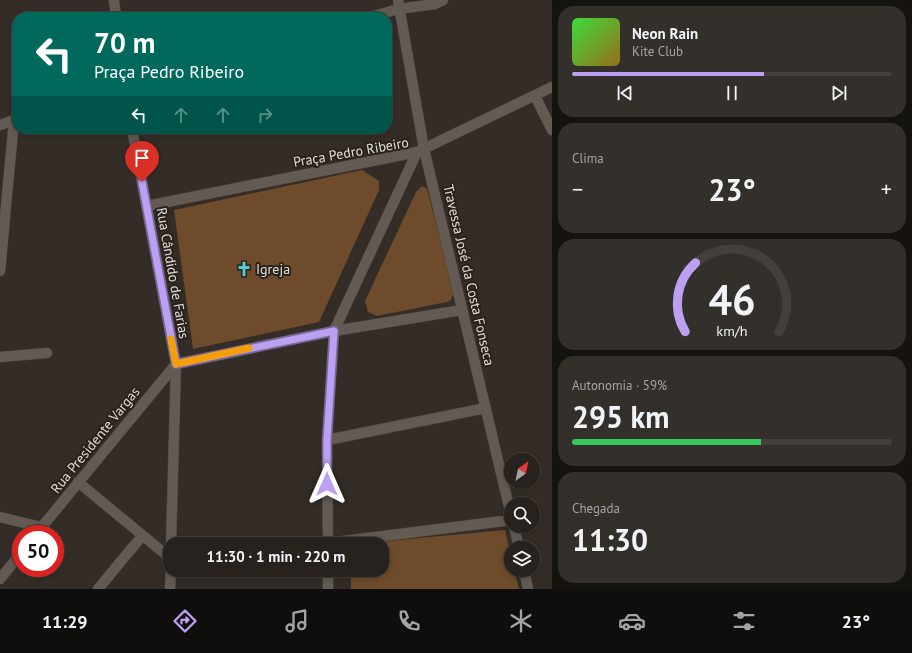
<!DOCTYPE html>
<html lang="pt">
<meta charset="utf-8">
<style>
:root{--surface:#27221d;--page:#332f2a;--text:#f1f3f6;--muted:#a4a4a4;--line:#433f3b;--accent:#bca0f2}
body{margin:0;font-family:"PT Sans",sans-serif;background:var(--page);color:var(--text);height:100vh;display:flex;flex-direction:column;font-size:15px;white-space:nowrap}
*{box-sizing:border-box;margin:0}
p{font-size:13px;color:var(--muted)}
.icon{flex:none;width:22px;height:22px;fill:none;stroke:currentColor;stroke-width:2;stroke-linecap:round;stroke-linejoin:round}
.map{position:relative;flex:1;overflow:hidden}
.details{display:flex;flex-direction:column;gap:6px;padding:6px;background:#151310;width:360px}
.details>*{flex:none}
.guide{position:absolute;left:12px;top:12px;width:380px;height:122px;border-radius:16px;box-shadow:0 2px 6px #0003,0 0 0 1px var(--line);background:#00695c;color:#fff;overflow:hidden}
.needle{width:26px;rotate:33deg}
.fabs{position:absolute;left:504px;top:453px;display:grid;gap:8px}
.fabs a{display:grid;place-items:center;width:36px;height:36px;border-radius:50%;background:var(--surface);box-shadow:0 2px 6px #0003,0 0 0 1px var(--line);font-size:20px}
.speed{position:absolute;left:12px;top:525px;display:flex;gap:8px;font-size:20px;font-weight:700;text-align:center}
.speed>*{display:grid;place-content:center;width:52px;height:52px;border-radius:50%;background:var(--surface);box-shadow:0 2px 6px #0003,0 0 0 1px var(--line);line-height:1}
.speed .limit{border:6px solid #d22;background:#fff;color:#111}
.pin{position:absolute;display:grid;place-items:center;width:34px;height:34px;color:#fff;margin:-41px -17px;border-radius:50% 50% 50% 0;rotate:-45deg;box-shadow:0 0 4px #0007}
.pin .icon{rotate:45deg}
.me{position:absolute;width:44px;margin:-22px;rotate:0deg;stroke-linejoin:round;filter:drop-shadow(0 0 3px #0008)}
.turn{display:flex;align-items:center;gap:14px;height:84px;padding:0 16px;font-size:18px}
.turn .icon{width:52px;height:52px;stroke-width:2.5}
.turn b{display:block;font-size:28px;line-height:34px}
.lanes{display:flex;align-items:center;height:38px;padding:0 16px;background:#0003;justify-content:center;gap:20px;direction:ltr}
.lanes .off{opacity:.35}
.big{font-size:30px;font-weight:800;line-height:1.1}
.details .widget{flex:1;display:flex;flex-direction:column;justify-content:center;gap:6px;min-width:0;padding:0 14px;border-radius:16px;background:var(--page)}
.details .dial{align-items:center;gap:0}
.dial svg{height:104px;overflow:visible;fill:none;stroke:var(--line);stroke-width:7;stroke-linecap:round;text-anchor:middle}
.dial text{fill:var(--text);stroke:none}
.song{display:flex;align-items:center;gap:12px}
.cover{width:48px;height:48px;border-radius:6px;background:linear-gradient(135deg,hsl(120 70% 55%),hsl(40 70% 35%))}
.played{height:4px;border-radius:2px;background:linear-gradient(90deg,var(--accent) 60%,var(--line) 60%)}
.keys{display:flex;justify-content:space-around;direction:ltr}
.heat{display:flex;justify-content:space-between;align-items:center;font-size:22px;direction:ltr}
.charge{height:6px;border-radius:3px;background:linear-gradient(90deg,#34c759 59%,var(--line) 0)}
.trip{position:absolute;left:163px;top:537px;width:226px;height:40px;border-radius:16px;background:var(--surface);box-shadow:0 2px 6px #0003,0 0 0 1px var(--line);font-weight:800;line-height:40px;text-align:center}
.tabs{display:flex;height:64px;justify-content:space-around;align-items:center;background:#100e0c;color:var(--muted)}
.tabs .icon{width:28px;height:28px}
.tabs .on{color:var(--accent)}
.tabs b{font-size:18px;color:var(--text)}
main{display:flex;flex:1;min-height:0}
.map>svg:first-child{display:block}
.green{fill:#6d4b2b}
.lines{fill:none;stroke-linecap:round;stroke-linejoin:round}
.street-casing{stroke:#4f4843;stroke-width:11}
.secondary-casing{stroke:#4f4843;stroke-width:11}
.street{stroke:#625a53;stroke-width:10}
.secondary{stroke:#625a53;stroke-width:10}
.route-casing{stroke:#7a689d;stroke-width:10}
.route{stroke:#bca0f2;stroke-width:7}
.slow{stroke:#f59e0b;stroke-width:7}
.labels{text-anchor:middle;stroke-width:4;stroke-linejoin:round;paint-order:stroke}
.street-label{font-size:14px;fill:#e0dbd7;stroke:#2a231d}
.poi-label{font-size:14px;fill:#e0dbd7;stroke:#2a231d;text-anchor:start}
</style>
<main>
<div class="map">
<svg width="552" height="589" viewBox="0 0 552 589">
<rect width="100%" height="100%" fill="#342d27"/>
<path class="green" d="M362,170l17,11v9l-60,132 -126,27 -19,-139z
M422,186l5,3 27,103 -3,8 -4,2 -70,14 -9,-4 -3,-11 51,-109z
M505,530l6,27v13h3l5,19h-168v-19h31v-26h-27z"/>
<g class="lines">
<defs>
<path id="street" d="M114,0l2,17
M371,17l27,-8 37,-5 8,-4
M535,96l17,34
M0,125l17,-6
M132,129l44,235 -5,180
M424,149l87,366
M147,206l270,-54
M0,271l14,-151
M0,357l47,-4
M327,440l159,-32
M78,482l92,76
M0,517l41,10
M514,526l5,22
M36,534l140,-170 158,-33 128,-21
M328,543l183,-23
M524,570l4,19
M0,579l21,-26
M98,589l44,-53
M170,589l1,-19"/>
<path id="secondary" d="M398,0l26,149
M328,544l-1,-104 7,-109 83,-179 135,-65
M328,570v19"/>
</defs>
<use href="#street" class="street-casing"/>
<use href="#secondary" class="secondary-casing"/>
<use href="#street" class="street"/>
<use href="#secondary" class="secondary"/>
</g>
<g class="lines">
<defs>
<path id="route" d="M142,182l34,182 158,-33 -7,109v44"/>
</defs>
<use href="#route" class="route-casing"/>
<use href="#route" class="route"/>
<path class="slow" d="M171,339l5,25 73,-16"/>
</g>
<defs>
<symbol id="church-bare" viewBox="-9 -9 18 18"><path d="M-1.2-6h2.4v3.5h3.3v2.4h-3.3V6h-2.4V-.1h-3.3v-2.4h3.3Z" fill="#51ccd2" stroke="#2a231d" stroke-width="2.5" paint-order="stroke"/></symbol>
</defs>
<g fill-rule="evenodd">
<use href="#church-bare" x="233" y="258" width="22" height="22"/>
</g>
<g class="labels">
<g class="street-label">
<text transform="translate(351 152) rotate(-10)" y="5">Praça Pedro Ribeiro</text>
<text transform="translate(173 273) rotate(80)" y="5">Rua Cândido de Farias</text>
<text transform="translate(469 275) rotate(77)" y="5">Travessa José da Costa Fonseca</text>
<text transform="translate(95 440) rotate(-51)" y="5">Rua Presidente Vargas</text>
</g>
<g class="poi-label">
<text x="256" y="274">Igreja</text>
</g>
</g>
</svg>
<div class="fabs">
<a><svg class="needle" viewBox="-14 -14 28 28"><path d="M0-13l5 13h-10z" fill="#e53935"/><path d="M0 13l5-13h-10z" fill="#a4a4a4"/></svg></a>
<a><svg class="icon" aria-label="search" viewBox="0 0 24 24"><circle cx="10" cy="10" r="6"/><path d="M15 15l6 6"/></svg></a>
<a><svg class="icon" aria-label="layers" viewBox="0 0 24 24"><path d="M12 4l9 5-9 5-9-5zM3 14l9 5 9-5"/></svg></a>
</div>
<div class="speed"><div class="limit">50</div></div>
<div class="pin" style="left:142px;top:182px;background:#d93025"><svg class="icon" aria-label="arrive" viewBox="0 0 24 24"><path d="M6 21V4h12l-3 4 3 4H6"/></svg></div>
<svg class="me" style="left:327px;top:484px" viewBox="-20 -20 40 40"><path d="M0-17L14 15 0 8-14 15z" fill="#bca0f2" stroke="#fff" stroke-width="4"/></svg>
<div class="trip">11:30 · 1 min · 220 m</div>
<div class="guide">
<div class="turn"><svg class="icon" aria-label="left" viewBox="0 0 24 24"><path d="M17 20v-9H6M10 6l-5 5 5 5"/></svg><div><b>70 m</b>Praça Pedro Ribeiro</div></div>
<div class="lanes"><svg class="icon" aria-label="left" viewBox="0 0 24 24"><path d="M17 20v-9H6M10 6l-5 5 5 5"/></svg><svg class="icon off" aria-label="ahead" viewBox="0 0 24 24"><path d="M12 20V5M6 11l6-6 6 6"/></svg><svg class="icon off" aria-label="ahead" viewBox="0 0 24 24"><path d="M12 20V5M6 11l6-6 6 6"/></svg><svg class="icon off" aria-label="right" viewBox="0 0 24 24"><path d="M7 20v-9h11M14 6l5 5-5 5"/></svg></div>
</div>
</div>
<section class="details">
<div class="widget">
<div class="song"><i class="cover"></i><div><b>Neon Rain</b><p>Kite Club</p></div></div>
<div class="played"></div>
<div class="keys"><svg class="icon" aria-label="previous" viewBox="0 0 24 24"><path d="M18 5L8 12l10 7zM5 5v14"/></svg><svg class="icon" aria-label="pause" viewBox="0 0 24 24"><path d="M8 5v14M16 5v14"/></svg><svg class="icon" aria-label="next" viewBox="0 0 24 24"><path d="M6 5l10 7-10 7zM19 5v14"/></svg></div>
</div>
<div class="widget"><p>Clima</p>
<div class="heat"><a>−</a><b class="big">23°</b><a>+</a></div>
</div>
<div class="widget dial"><svg viewBox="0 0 100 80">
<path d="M14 69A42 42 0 1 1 86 69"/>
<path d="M14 69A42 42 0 0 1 22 16" stroke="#bca0f2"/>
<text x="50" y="56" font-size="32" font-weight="700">46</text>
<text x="50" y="72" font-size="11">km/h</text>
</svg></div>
<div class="widget"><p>Autonomia · 59%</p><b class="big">295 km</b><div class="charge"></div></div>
<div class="widget"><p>Chegada</p><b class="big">11:30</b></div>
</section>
</main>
<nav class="tabs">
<b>11:29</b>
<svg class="icon on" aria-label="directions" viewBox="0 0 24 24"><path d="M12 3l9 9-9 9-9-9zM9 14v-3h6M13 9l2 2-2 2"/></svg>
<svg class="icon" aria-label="music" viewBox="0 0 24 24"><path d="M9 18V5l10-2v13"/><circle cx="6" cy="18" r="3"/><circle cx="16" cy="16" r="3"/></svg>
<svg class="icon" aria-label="phone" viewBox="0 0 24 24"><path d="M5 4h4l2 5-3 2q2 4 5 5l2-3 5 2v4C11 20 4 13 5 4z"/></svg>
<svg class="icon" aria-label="climate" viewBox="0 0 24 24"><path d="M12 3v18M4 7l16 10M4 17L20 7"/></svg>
<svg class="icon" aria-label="car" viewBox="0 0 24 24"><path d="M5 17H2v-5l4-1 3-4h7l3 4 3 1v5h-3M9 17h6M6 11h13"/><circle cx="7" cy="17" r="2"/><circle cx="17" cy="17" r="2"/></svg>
<svg class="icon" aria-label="filters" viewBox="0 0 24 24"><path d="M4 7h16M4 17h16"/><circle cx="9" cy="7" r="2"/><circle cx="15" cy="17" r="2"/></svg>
<b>23°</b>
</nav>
